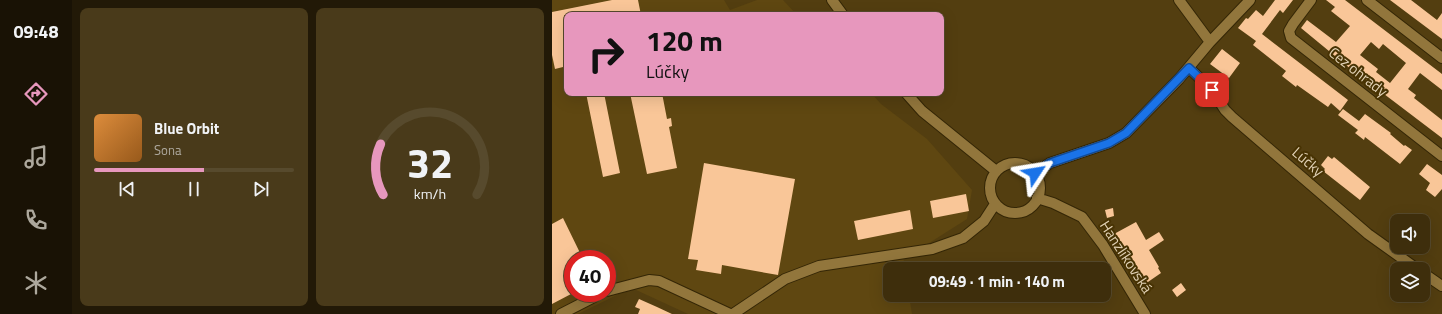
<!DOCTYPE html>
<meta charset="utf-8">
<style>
:root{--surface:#3e2e0c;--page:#493a1a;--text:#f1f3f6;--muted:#ada89d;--line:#574a2d;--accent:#e797bd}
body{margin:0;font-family:"Titillium Web",sans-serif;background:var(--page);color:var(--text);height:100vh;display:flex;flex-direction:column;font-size:15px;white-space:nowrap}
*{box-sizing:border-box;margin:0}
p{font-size:13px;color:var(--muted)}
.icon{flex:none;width:22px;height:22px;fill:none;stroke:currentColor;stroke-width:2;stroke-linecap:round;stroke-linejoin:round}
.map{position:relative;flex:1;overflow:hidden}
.side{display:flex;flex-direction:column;gap:8px;padding:8px;background:#221907;width:480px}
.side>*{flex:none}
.top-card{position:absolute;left:12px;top:12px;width:380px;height:84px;border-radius:8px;box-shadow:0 4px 16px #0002,0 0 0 1px var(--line);background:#e797bd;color:#111;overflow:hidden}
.controls{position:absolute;left:838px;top:214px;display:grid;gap:8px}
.controls a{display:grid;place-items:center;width:40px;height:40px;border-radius:8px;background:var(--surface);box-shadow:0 4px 16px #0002,0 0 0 1px var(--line);font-size:20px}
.speed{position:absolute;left:12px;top:250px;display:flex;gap:8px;font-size:20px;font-weight:700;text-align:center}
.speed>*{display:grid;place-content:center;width:52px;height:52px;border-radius:50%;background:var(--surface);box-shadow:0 4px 16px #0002,0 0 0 1px var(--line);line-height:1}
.speed .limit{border:6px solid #d22;background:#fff;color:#111}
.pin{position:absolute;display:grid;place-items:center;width:34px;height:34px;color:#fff;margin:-17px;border-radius:8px;box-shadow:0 2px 6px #0006}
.me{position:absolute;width:44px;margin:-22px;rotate:57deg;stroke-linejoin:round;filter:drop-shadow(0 0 3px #0008)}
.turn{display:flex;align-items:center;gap:14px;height:84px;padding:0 16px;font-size:18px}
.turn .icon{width:52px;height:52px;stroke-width:2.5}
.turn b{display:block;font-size:28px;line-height:34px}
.side .tile{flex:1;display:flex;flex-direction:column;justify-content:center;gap:6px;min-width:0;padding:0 14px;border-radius:8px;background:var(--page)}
.side .dial{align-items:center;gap:0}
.dial svg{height:104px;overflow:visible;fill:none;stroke:var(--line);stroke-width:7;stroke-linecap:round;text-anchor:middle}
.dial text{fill:var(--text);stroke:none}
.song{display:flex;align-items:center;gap:12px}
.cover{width:48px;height:48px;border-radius:6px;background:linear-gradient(135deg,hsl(30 70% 55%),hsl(30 70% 35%))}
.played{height:4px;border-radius:2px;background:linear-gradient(90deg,var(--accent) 55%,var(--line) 55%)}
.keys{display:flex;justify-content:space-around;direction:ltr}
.side .tiles{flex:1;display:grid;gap:8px;grid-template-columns:repeat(2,1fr)}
.trip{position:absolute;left:331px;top:262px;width:228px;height:40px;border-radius:8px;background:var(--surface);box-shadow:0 4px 16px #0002,0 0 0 1px var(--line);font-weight:700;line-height:40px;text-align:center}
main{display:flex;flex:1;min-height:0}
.tab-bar{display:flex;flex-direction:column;width:72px;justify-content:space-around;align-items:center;background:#191205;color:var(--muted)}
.tab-bar .icon{width:28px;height:28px}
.tab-bar .on{color:var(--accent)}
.tab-bar b{font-size:18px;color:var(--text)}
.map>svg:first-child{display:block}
.built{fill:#5f4711;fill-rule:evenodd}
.building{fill:#f9c698;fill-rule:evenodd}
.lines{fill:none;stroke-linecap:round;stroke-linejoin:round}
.minor-casing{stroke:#342606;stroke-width:12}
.minor{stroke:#92763c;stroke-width:10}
.route-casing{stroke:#114b97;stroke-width:10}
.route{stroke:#1a73e8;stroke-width:7}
.labels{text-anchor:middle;stroke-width:4;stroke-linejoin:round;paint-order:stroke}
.street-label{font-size:15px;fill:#e1d1b5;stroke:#483303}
</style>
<main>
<nav class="tab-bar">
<b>09:48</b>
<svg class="icon on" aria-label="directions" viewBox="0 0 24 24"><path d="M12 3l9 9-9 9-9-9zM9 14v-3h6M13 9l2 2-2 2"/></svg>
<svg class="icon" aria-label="music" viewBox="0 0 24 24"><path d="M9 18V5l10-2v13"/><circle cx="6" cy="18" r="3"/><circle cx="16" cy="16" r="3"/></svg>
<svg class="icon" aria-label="phone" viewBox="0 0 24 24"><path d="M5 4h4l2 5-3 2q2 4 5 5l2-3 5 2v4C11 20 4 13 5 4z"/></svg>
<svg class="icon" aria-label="climate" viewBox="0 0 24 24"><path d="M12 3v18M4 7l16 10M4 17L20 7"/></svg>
</nav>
<section class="side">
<div class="tiles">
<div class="tile">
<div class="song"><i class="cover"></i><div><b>Blue Orbit</b><p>Sona</p></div></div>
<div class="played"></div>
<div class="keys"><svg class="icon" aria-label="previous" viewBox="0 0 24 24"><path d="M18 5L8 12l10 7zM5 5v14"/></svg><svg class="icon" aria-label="pause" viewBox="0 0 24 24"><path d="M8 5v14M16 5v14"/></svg><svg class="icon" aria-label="next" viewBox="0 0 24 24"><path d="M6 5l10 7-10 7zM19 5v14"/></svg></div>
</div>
<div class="tile dial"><svg viewBox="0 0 100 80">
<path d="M14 69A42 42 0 1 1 86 69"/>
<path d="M14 69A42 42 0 0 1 12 30" stroke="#e797bd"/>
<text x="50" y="56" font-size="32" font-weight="700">32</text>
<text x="50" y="72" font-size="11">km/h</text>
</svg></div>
</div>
</section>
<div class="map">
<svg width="890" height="314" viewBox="0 0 890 314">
<rect width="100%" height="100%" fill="#533e10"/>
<path class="built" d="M0,0h172l6,10 27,-10h26l14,15h-230v78h304l10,11 46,35 45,51 -5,29 -41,26 -23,10 2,14h-15v26h19l3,19h-224l-54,-25 -7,1 -49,24h-26zM21,259h34v34h-34z"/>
<path class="building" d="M60,0h26l3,15h-77l3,13v38l-12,3 -3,-14v-43z
M723,0h18l-10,13 -3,-3 -18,24 86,66 -8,11 -9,-8 -3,4 -31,-22 -1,2 -14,-11 4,-5 -33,-26 3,-4 -18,-13 8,-10 2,1 8,-9 7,6z
M774,0h19l97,74v16l-22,-17 -12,16 8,6 -2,3 28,22v18l-83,-63 1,-1 -8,-4 -51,-42 6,-8 29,22 14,-16 -19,-15 4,-4zM819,42l8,7 4,-5 23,19 -16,20 -14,-11 2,-3 -18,-14z
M838,0h21l26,20 5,-7v26z
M670,49l18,14 -11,15 -19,-14z
M34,93h18l16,80 -17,4z
M78,93h32l5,26 4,-1 1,8 -3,1 8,41 -30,6z
M791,109l16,12 6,-7 26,19 -1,1 14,12 1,-1 7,5 -12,14 -35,-27 -1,3 -9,-7 3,-3 -20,-15z
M776,156l4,3 2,-2 36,30 -10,13 -37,-29 2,-2 -4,-4z
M152,163l91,16 -17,96 -56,-10 -1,9 -25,-4 2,-10 -10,-1z
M875,164l15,11v14l-7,8 -9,-7 4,-7 -11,-9z
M414,194l3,17 -36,7 -3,-17z
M561,208l1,8 -7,2 -2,-8z
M358,210l3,19 -55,11 -4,-19z
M11,218l20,41h-10v34l-21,11v-80z
M584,222l10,18 13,-8 5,8 -15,10 10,17 -1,1 3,5 -16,11 -4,-6 -1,1 -6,-9 1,-1 -10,-17 -2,1 -5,-8 2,-2 -6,-9z
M629,283l5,7 -9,7 -5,-7z
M87,299l18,8 15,7h-34l2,-5 -5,-2z"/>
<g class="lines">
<defs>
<path id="minor" d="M280,0l11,15
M627,0l31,42
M759,0l-18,24 -4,7 2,7 151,118
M815,0l75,58
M637,68l23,22 13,20 7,7 136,117 49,35
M354,93l16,18 74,60
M438 188a25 25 0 1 1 50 0a25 25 0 1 1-50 0Z
M483,173l15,-10 59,-20 17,-10 53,-54 31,-37 40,-42
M485,198l16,5 29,14 21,28 42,69
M871,273l19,13
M55,291l42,-11 10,1 71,33
M9,314l41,-21
M181,314l52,-35 34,-13 113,-17 31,-11 21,-17 11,-17"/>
</defs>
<use href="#minor" class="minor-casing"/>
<use href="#minor" class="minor"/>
</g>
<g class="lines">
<defs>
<path id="route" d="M483,173l15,-10 59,-20 17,-10 63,-65 23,22"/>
</defs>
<use href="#route" class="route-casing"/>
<use href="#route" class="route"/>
</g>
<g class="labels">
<g class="street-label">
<text transform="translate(806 72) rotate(38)" y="5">Cez ohrady</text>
<text transform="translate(756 162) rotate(41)" y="5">Lúčky</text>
<text transform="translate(574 257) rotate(57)" y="5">Hanzlíkovská</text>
</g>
</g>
</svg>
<div class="controls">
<a><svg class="icon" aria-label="sound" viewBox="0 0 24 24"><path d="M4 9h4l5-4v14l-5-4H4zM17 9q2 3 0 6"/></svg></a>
<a><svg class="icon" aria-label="layers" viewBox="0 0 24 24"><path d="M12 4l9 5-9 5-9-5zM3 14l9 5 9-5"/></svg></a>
</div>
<div class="speed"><div class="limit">40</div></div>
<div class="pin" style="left:660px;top:90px;background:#d93025"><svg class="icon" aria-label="arrive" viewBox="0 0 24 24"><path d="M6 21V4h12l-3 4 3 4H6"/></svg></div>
<svg class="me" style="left:483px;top:173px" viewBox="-20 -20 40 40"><path d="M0-17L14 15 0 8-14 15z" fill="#1a73e8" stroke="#fff" stroke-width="4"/></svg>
<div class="trip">09:49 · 1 min · 140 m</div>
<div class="top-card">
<div class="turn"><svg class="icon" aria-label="right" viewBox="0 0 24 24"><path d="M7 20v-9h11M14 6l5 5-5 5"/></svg><div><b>120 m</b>Lúčky</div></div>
</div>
</div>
</main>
